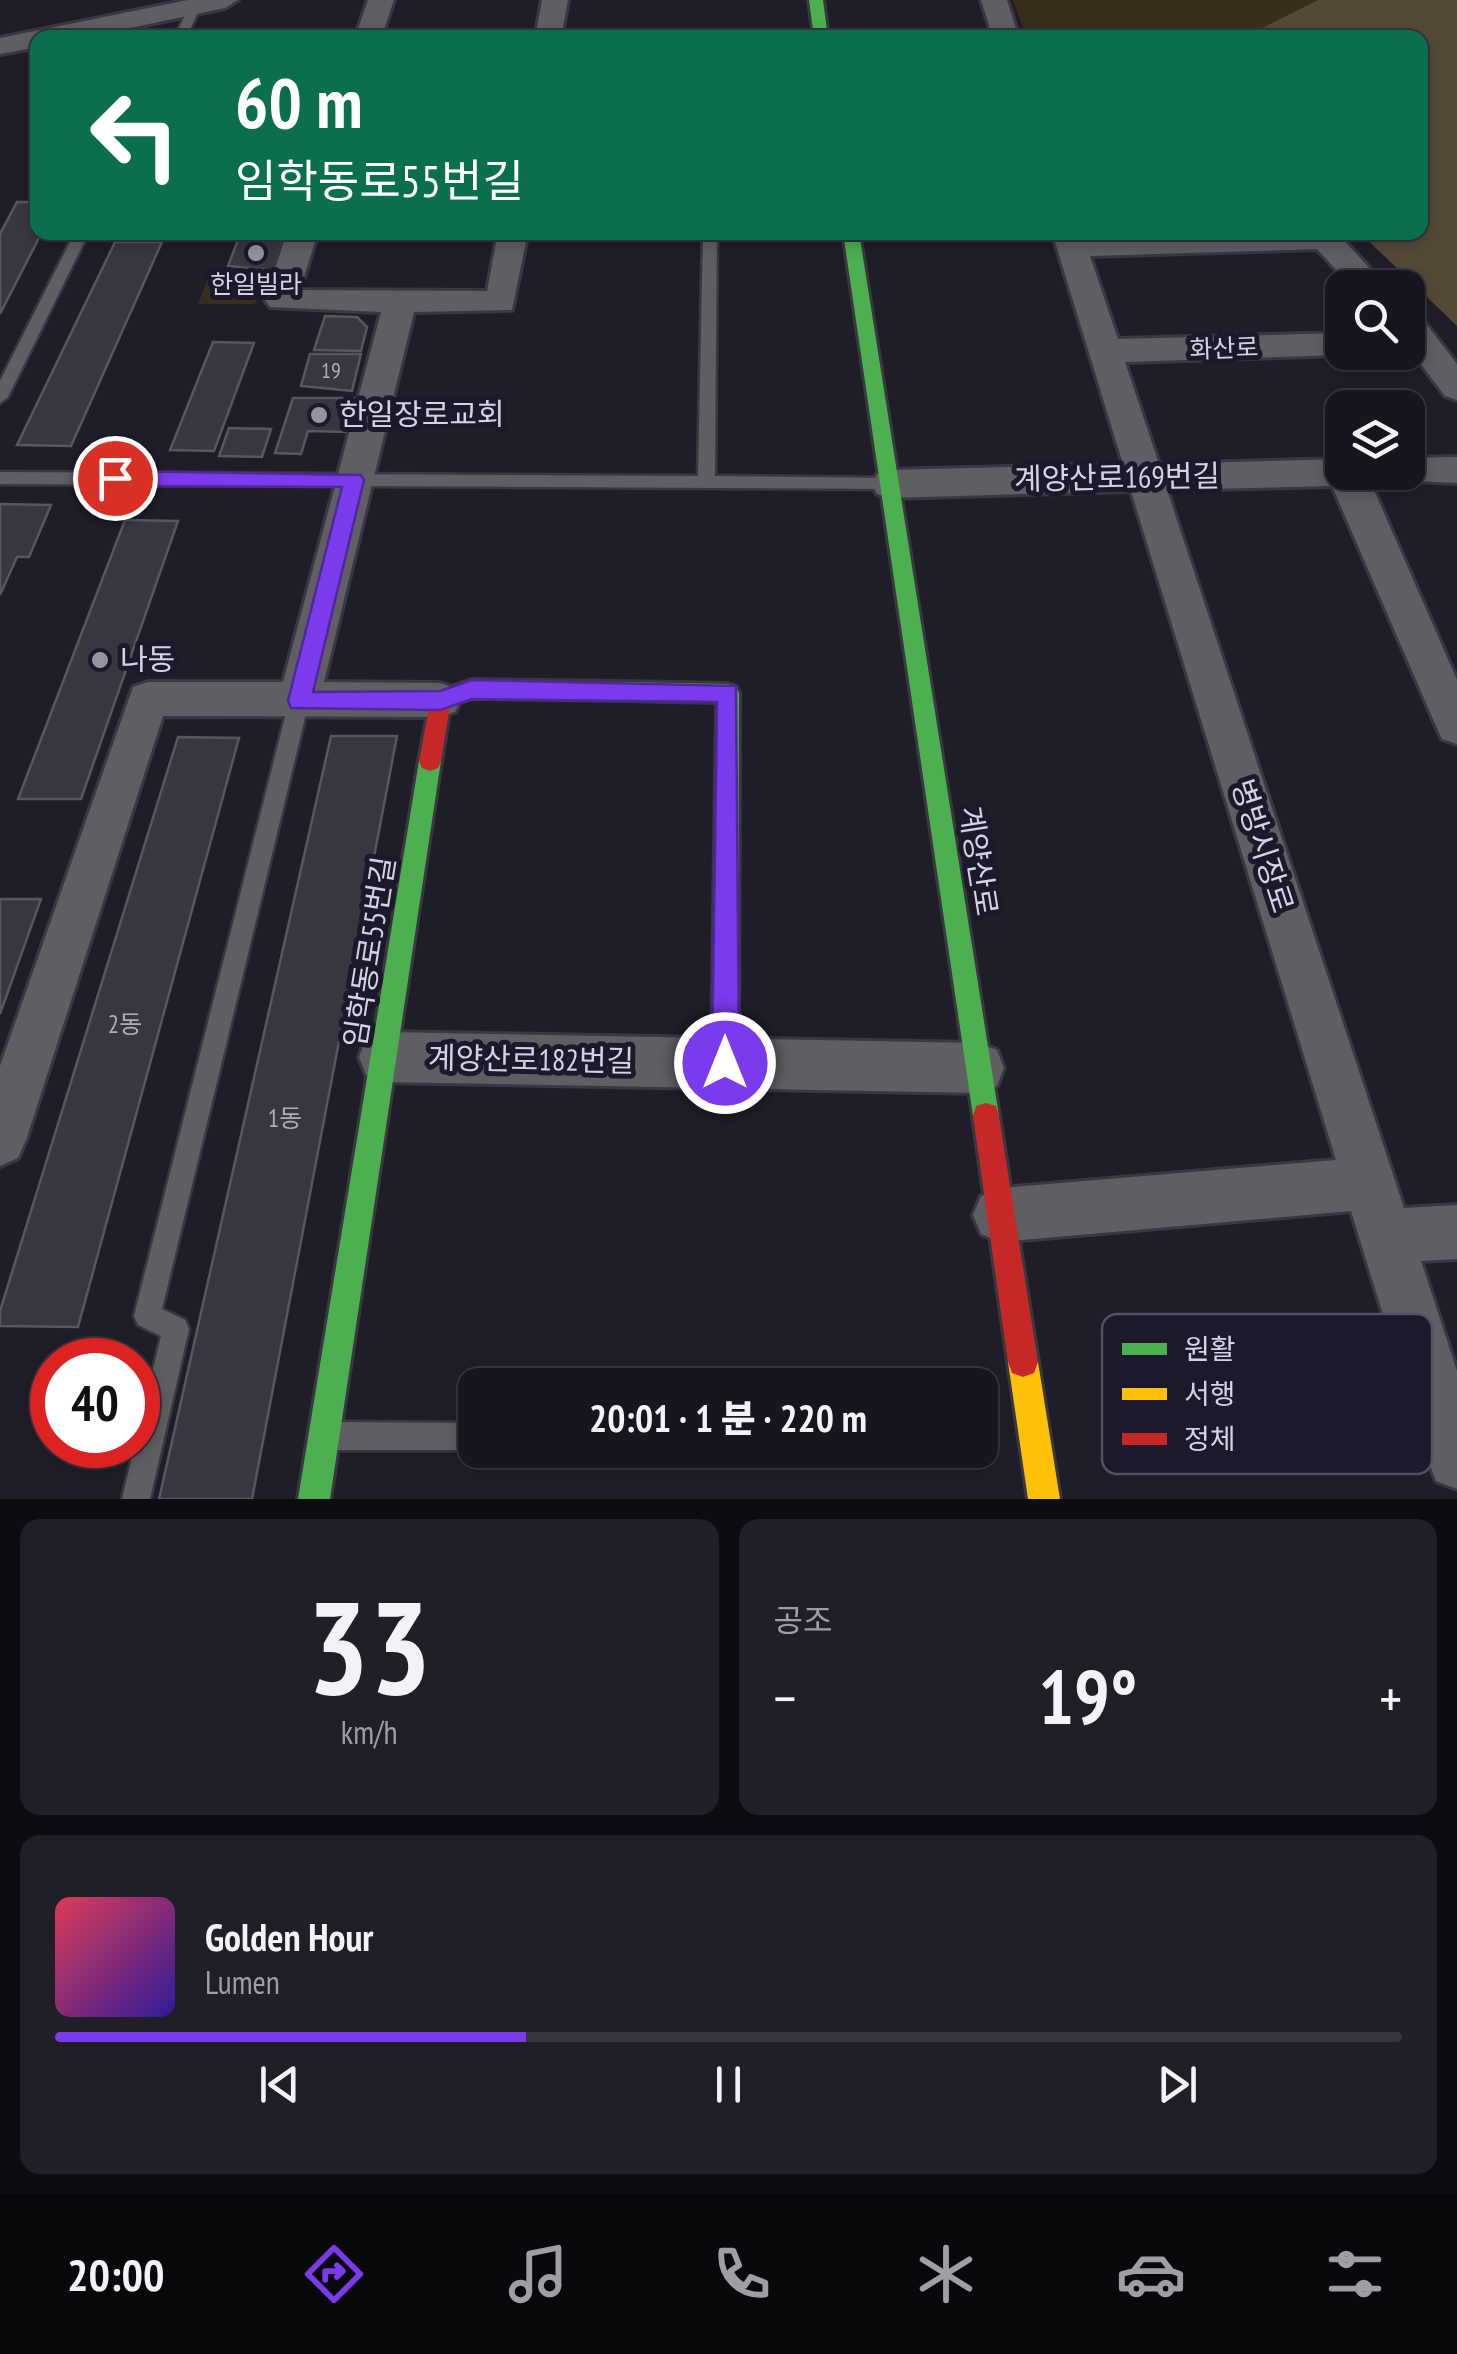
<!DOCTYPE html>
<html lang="ko">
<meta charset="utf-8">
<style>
:root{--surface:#17161e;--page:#201f27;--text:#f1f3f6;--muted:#9e9fa4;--line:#36353c;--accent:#7c3aed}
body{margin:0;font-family:"PT Sans Narrow","Noto Sans KR",sans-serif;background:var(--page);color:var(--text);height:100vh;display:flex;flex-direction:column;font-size:38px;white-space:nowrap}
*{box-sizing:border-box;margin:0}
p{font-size:32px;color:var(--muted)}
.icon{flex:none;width:55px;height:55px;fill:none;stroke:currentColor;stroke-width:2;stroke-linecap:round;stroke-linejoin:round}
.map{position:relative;height:1499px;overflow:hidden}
.side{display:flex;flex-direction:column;gap:20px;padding:20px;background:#0d0c10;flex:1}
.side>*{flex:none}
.guide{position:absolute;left:30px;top:30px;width:1398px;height:210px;border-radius:20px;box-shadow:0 5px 15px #0003,0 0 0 2px var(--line);background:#0b6e4f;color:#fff;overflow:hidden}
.buttons{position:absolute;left:1325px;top:270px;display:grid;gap:20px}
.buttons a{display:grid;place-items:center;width:100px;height:100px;border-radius:20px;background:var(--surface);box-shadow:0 5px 15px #0003,0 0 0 2px var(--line);font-size:50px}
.speed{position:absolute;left:30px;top:1338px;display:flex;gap:20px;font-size:50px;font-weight:700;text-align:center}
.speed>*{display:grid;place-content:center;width:130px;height:130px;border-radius:50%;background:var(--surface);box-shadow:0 5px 15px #0003,0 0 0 2px var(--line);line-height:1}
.speed .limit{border:15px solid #d22;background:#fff;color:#111}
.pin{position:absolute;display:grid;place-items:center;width:85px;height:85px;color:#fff;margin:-42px;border:5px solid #fff;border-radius:50%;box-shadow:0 2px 10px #0007}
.me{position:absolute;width:110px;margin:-55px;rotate:0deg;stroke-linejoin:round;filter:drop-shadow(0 0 8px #0008)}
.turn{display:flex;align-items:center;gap:35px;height:210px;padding:0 40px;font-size:45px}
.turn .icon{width:130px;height:130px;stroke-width:2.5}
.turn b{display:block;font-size:70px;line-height:85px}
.big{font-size:75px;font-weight:800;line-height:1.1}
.side .tile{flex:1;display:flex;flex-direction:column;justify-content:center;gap:15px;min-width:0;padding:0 35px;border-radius:20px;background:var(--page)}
.side .dial{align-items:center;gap:0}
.dial b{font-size:130px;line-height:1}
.song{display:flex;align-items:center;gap:30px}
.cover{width:120px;height:120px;border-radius:15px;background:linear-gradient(135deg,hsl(350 70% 55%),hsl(250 70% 35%))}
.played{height:10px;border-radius:5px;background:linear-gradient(90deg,var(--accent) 35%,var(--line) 35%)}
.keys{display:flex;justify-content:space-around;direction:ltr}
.heat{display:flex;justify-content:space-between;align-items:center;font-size:55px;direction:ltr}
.side .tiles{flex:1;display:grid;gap:20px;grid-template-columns:1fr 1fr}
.tile:last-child{grid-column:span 2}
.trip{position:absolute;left:458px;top:1368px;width:540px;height:100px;border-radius:20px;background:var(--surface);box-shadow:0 5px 15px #0003,0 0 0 2px var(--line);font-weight:800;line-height:100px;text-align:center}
.menu{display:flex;height:160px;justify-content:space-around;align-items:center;background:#09090c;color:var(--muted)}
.menu .icon{width:70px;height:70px}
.menu .active{color:var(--accent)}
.menu b{font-size:45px;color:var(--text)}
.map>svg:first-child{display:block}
.green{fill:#372e1d}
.forest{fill:#534936}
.building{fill:#383740;stroke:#585660;stroke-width:2.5}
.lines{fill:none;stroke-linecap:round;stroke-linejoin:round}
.lane-casing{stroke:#393741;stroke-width:5}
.street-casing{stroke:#393741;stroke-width:6}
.fast-casing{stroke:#393741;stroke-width:6}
.slow-casing{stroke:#393741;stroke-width:6}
.jam-casing{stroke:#393741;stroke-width:6}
.lane{fill:#5f5e63;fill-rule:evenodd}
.street{fill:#5f5e63;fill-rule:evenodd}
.fast{fill:#4caf50;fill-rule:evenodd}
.slow{fill:#ffc107;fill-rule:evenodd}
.jam{fill:#c62828;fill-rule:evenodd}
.route{fill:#7c3aed;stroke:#51269a;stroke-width:2.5}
.poi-dot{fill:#9593a0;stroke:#1c192c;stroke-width:4}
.labels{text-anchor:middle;stroke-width:10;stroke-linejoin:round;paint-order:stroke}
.far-number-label{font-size:22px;fill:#adacb8}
.far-poi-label{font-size:25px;fill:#d4d3e0;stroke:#1c192c}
.far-street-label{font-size:25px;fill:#d4d3e0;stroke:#1c192c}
.number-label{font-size:25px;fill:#adacb8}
.poi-label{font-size:30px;fill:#d4d3e0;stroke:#1c192c;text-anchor:start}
.street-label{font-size:30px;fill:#d4d3e0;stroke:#1c192c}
.key{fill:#1c192c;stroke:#535162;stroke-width:2.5}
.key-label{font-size:28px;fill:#d4d3e0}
</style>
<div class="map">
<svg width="1457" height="1499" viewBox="0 0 1457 1499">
<rect width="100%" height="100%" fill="#1f1d28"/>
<path class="green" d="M1013,0h305l-74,38 -218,-1z
M210,273h56l-11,31h-57z"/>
<path class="forest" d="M1318,0h139v326l-97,-93 60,-1v-194l-176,-1z"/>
<path class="building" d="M17,202h21v30h4l-42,82v-80z
M257,235h27l-11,35 -45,-4 10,-26 17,-1z
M115,242h47l-91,204 -54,-1z
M325,316l32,1 10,10 -6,24 -47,-1z
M213,342l41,1 -40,108 -44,-1z
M310,354h51l-9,37 -51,-5z
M293,398h62l-9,34 -38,-1 -7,23 -26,-1z
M229,428l42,1 -9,28 -43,-1z
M0,504l51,1 -22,52h-12l-17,38z
M125,520l53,1 -97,278h-63z
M331,736h66l-145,763h-93z
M178,737l61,1 -161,589 -78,-1v-15z
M0,899h41l-41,115z"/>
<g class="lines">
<defs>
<path id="lane" d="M191,3l10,3 -15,32h-12z
M75,232h14l-81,165 -8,6v-22z
M703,232h14l-2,244 175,2 6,1 3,5 -3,5 -896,-5v-12l698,4z
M299,693l7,2 3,6 -147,608 23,11 4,9 -39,170h-28l39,-163 -23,-11 -4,-9 155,-615 3,-6z
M336,1422l139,1 2,27h-141l-10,-4 -4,-10 4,-10z"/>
<path id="street" d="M188,0h50l-13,8 -142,30h-45v9l-38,7v-16z
M368,0h26l-13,38h-26z
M542,0h26l-7,38h-26z
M981,0h26l12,38h-26z
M287,232h31l-18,58 187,1 11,-59h30l-16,78 -98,2 -90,370 116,1 15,5 6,12 -6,12 -15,5 -277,-1 -137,424 -8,18 -18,8v-100l133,-379 15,-5h135l98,-370 -111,-5 -5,-7z
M1052,232h31l1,5 252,-5 52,56h-35l-36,-39 -227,7 28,83 224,-6v19h10l-10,3 -217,7 34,102 183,-5v13h24l91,208v64l-15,-5 -6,-13 -104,-240 -165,4 237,718 53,-3v54l-36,2 36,110v118l-21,-8 -8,-21 -77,-249 -351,31 -19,-8 -8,-19 8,-19 19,-8 336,-28 -205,-669 -241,7 -13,-4 -5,-10 5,-10 13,-4 233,-6z
M1408,313l12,3 37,48v36l-12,-4 -37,-49z
M1457,457v26l-62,-3 -4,-8h17v-14z
M384,1032l595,11 18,7 7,18 -7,18 -18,7 -595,-11 -18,-7 -7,-18 7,-18z"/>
<path id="fast" d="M809,0h14l5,38h-14z
M843,232h16l140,884 -3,10 -10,3 -10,-3 -3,-10z
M620,682l108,2 8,3 3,6 -1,370 -4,9 -9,4 -9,-4 -4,-9 5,-361 -97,-2 -8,-3 -3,-6 3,-6z
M430,751l8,3 3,7 -111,738h-32l121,-738 3,-7z"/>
<path id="slow" d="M1023,1347l11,4 4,11 22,137h-32l-20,-137 4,-11z"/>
<path id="jam" d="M472,680l148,2 8,3 3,6 -3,6 -8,3 -148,-2 -22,8 -9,55 -3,7 -8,3 -8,-3 -3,-7 13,-68z
M986,1103l10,3 3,10 39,246 -4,11 -11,4 -11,-4 -4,-11 -35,-246 3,-10z"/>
</defs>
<use href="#lane" class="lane-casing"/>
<use href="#street" class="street-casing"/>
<use href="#fast" class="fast-casing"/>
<use href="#slow" class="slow-casing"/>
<use href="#jam" class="jam-casing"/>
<use href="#lane" class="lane"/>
<use href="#street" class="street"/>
<use href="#fast" class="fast"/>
<use href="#slow" class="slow"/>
<use href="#jam" class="jam"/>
</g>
<path class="route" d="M115,471l246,4 3,5 -51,212 127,-1 32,-11 264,6 3,377 -4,10 -10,4 -9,-4 -4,-10 5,-361 -245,-3 -32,11 -149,-2 -3,-7 54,-214 -227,-1 -10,-8z"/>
<g class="poi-dot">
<circle cx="256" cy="253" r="10"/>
<circle cx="319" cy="415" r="10"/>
<circle cx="100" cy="660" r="10"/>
</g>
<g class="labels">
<g class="far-number-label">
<text x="331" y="378">19</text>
</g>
<g class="far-poi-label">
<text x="256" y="293">한일빌라</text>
</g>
<g class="far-street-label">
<text transform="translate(1224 348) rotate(-2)" y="9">화산로</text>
</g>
<g class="number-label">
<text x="125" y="1033">2동</text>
<text x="285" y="1127">1동</text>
</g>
<g class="poi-label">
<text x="339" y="425">한일장로교회</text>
<text x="120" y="670">나동</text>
</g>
<g class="street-label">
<text transform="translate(1117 478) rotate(-1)" y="10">계양산로169번길</text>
<text transform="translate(1262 846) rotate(72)" y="10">병방시장로</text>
<text transform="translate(978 861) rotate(81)" y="10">계양산로</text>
<text transform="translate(370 952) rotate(-81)" y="10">임학동로55번길</text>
<text transform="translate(531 1060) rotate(1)" y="10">계양산로182번길</text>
</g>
</g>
<rect x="1102" y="1314" width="330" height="160" rx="15" class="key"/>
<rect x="1122" y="1343" width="45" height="12" fill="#4caf50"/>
<rect x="1122" y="1388" width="45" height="12" fill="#ffc107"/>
<rect x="1122" y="1433" width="45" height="12" fill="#c62828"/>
<g class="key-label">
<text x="1184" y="1359">원활</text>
<text x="1184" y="1404">서행</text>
<text x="1184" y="1449">정체</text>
</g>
</svg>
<div class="buttons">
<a><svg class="icon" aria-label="search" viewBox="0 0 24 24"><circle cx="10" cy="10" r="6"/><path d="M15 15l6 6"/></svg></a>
<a><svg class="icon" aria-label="layers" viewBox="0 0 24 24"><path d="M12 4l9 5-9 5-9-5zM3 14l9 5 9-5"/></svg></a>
</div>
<div class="speed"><div class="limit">40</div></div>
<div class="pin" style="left:115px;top:478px;background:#d93025"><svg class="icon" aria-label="arrive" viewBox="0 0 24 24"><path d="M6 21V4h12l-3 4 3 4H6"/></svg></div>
<svg class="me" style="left:725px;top:1063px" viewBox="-20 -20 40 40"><circle r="17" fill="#7c3aed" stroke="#fff" stroke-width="3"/><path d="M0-11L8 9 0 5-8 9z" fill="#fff"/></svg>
<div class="trip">20:01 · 1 분 · 220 m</div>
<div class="guide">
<div class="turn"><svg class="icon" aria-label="left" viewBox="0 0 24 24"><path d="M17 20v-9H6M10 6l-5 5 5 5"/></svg><div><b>60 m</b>임학동로55번길</div></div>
</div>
</div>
<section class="side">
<div class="tiles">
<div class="tile dial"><b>33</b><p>km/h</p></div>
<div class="tile"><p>공조</p>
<div class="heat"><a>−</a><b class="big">19°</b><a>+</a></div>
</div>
<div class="tile">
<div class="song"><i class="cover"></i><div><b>Golden Hour</b><p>Lumen</p></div></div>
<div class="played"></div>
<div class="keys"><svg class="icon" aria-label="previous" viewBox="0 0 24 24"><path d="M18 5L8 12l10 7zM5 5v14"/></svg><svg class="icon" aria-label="pause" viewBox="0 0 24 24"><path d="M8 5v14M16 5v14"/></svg><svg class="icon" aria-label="next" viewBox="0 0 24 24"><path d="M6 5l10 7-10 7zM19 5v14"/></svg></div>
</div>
</div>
</section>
<nav class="menu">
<b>20:00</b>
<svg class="icon active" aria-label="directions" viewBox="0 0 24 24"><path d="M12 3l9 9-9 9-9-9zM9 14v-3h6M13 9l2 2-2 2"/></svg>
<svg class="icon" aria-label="music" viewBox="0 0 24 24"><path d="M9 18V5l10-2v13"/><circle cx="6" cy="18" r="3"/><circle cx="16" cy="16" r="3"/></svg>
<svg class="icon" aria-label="phone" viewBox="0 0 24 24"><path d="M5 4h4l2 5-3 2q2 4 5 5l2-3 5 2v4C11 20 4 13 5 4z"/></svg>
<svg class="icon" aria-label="climate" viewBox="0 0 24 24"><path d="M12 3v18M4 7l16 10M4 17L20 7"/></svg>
<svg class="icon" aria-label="car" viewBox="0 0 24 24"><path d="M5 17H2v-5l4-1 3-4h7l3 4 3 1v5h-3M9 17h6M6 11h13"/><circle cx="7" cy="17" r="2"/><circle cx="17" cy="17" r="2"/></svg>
<svg class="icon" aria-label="filters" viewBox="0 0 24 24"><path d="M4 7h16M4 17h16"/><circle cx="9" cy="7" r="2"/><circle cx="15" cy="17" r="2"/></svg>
</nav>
